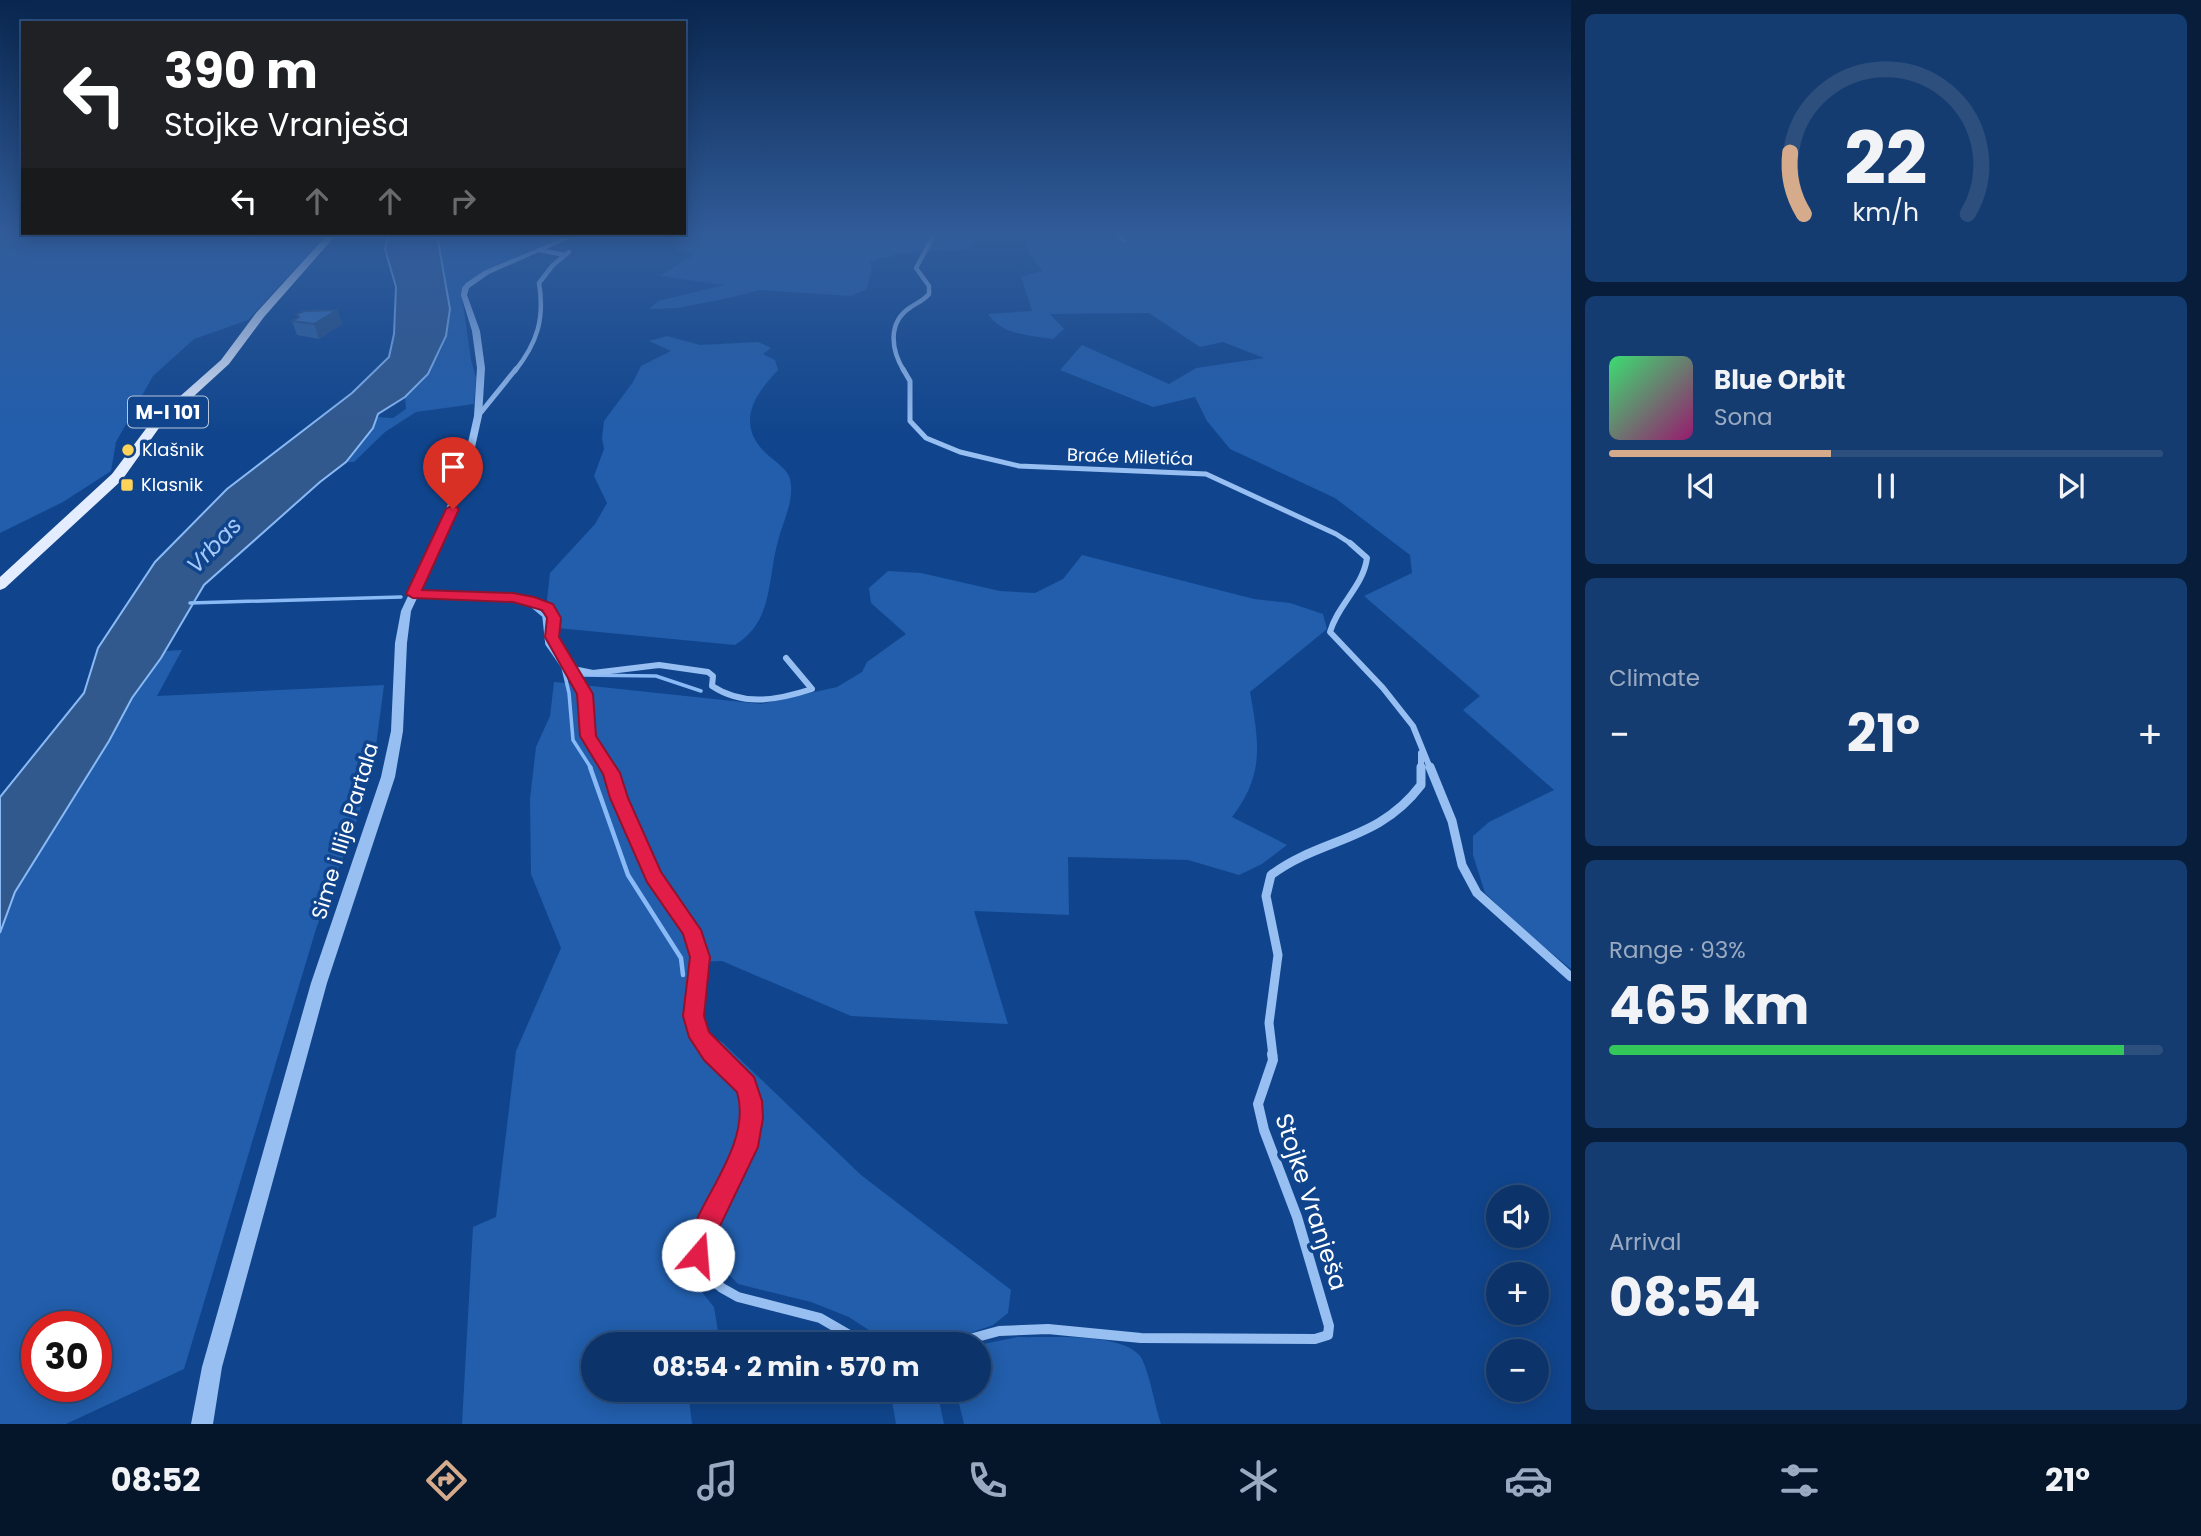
<!DOCTYPE html>
<meta charset="utf-8">
<style>
:root{--surface:#0c346a;--page:#153c70;--text:#f1f3f6;--muted:#9aaac1;--line:#2c4f7e;--accent:#d6ab8b}
body{margin:0;font-family:Poppins,sans-serif;background:var(--page);color:var(--text);height:100vh;display:flex;flex-direction:column;font-size:26px;white-space:nowrap}
*{box-sizing:border-box;margin:0}
p{font-size:23px;color:var(--muted)}
.icon{flex:none;width:38px;height:38px;fill:none;stroke:currentColor;stroke-width:2;stroke-linecap:round;stroke-linejoin:round}
.map{position:relative;flex:1;overflow:hidden}
.panel{display:flex;flex-direction:column;gap:14px;padding:14px;background:#071d3a;width:630px}
.panel>*{flex:none}
.hud{position:absolute;left:21px;top:21px;width:665px;height:214px;border-radius:0px;box-shadow:0 4px 18px #0003,0 0 0 2px var(--line);background:#202124;color:#fff;overflow:hidden}
.fabs{position:absolute;left:1486px;top:1185px;display:grid;gap:14px}
.fabs a{display:grid;place-items:center;width:63px;height:63px;border-radius:50%;background:var(--surface);box-shadow:0 4px 18px #0003,0 0 0 2px var(--line);font-size:35px}
.speed{position:absolute;left:21px;top:1311px;display:flex;gap:14px;font-size:35px;font-weight:700;text-align:center}
.speed>*{display:grid;place-content:center;width:91px;height:91px;border-radius:50%;background:var(--surface);box-shadow:0 4px 18px #0003,0 0 0 2px var(--line);line-height:1}
.speed .limit{border:10px solid #d22;background:#fff;color:#111}
.pin{position:absolute;display:grid;place-items:center;width:60px;height:60px;color:#fff;margin:-72px -30px;border-radius:50% 50% 50% 0;rotate:-45deg;box-shadow:0 0 7px #0007}
.pin .icon{rotate:45deg}
.me{position:absolute;width:77px;margin:-38px;rotate:18deg;stroke-linejoin:round;filter:drop-shadow(0 0 5px #0008)}
.turn{display:flex;align-items:center;gap:24px;height:147px;padding:0 28px;font-size:32px}
.turn .icon{width:91px;height:91px;stroke-width:2.5}
.turn b{display:block;font-size:49px;line-height:60px}
.lanes{display:flex;align-items:center;height:66px;padding:0 28px;background:#0003;justify-content:center;gap:35px;direction:ltr}
.lanes .off{opacity:.35}
.big{font-size:52px;font-weight:700;line-height:1.1}
.panel .widget{flex:1;display:flex;flex-direction:column;justify-content:center;gap:10px;min-width:0;padding:0 24px;border-radius:10px;background:var(--page)}
.panel .dial{align-items:center;gap:0}
.dial svg{height:182px;overflow:visible;fill:none;stroke:var(--line);stroke-width:7;stroke-linecap:round;text-anchor:middle}
.dial text{fill:var(--text);stroke:none}
.song{display:flex;align-items:center;gap:21px}
.cover{width:84px;height:84px;border-radius:10px;background:linear-gradient(135deg,hsl(140 70% 55%),hsl(320 70% 35%))}
.played{height:7px;border-radius:4px;background:linear-gradient(90deg,var(--accent) 40%,var(--line) 40%)}
.keys{display:flex;justify-content:space-around;direction:ltr}
.heat{display:flex;justify-content:space-between;align-items:center;font-size:38px;direction:ltr}
.charge{height:10px;border-radius:5px;background:linear-gradient(90deg,#34c759 93%,var(--line) 0)}
.trip{position:absolute;left:581px;top:1332px;width:410px;height:70px;border-radius:35px;background:var(--surface);box-shadow:0 4px 18px #0003,0 0 0 2px var(--line);font-weight:700;line-height:70px;text-align:center}
.tabs{display:flex;height:112px;justify-content:space-around;align-items:center;background:#05152a;color:var(--muted)}
.tabs .icon{width:49px;height:49px}
.tabs .on{color:var(--accent)}
.tabs b{font-size:32px;color:var(--text)}
main{display:flex;flex:1;min-height:0}
.map>svg:first-child{display:block}
.green{fill:#225eac;fill-rule:evenodd}
.water{fill:#31598e;stroke:#89baf6;stroke-width:2}
.lines{fill:none;stroke-linecap:round;stroke-linejoin:round}
.stream-far1{stroke:#89baf6;stroke-width:3.5}
.stream{stroke:#89baf6;stroke-width:4.5}
.minor-far4{stroke:#98bff2;stroke-width:4.5}
.minor-far3{stroke:#98bff2;stroke-width:5}
.minor-far2{stroke:#98bff2;stroke-width:6}
.minor-far1{stroke:#98bff2;stroke-width:9}
.minor{stroke:#98bff2;stroke-width:10}
.tertiary{fill:#98bff2;fill-rule:evenodd}
.primary{fill:#e3edff;fill-rule:evenodd}
.wall{fill:#305f9d}
.shaded-wall{fill:#274e80}
.building{fill:#386fb7;stroke:#274e80;stroke-width:2}
.route{fill:#e11d48;stroke:#92132f;stroke-width:2}
.poi-dot{fill:#ffd259;stroke:#10458d;stroke-width:2.5}
.labels{text-anchor:middle;stroke-width:7;stroke-linejoin:round;paint-order:stroke}
.far-poi-label{font-size:18px;fill:#fff;stroke:#10458d;text-anchor:start}
.far-street-label{font-size:18px;fill:#fff;stroke:#10458d}
.shield{fill:#10458d;stroke:#b7c7dd;stroke-width:2}
.shield-label{font-size:19px;font-weight:bold;fill:#fff}
.street-label{font-size:21px;fill:#fff;stroke:#10458d}
.water-label{font-size:23px;font-style:italic;fill:#a4c9f9;stroke:#10458d}
.near-street-label{font-size:24px;fill:#fff;stroke:#10458d}
</style>
<main>
<div class="map">
<svg width="1571" height="1424" viewBox="0 0 1571 1424">
<rect width="100%" height="100%" fill="#10458d"/>
<path class="green" d="M0,235h326l-78,85 -54,19 -41,37 -37,66 -5,29 -48,31 -63,31z
M437,235h138l-108,48 -6,7 10,70 5,18 -2,26 -58,8 -31,20 -31,30h-8l32,-45 15,1 13,-9 -1,-12c25,-24 48,-55 44,-91 -3,-24 -11,-47 -12,-71z
M772,235h203l-6,14 -73,5 -26,8 2,4 -5,23 -16,7 -91,-6 -40,10 -43,8 -28,1 9,-8 66,-16 -64,-9 35,-22 -21,-5c31,-18 66,-5 98,-14z
M1022,235h549v734l-45,-37 -41,-39 -12,-38v-19l16,-14 65,-32 -91,-80 17,-14 -116,-100 48,-23 -2,-18 -75,-57 -105,-49 -23,-28 -12,-24 -42,10 -93,-37 22,-25 87,39 27,-16 68,-10 -41,-16 -23,5 -51,-34 -99,1 14,15 -11,10c-23,-4 -52,-4 -65,-25l44,-3 -11,-34 21,-6 -13,-19z
M667,336l33,9 58,-3 13,6 -8,6 12,6 3,10c-26,27 -43,56 -9,86 7,6 19,14 21,23 5,21 -7,42 -12,62 -11,39 -4,80 -43,104l-178,-17 1,-10 -11,-18 3,-27 45,-49 12,-21 -13,-27 10,-27 -2,-11 2,-17 29,-39 8,-16 30,-15 -22,-10z
M1082,555l172,44 36,4 33,11 4,15 -77,63c9,51 15,82 -18,125l55,28 -25,19 -23,11 -51,-15 -120,-3 1,58 -95,-4 34,113 -157,-8 -129,-55 -31,1 -1,63 32,17 139,133 150,115 -3,23 -15,12 -54,19h-49l-41,-27 -38,-15 -73,-18 -22,-23 -24,19 22,27 4,24 -12,13h-113v46h95l4,34h-230l11,-197 23,-10 20,-166 45,-103 -30,-74 -1,-75 6,-52 14,-31 4,-34 207,22 76,-17 25,-15 5,-10 39,-28 -35,-31 -2,-15 19,-17 33,2 79,18 35,2 28,-14z
M182,650l-25,46 227,-11 -10,76 -15,53 -43,115 -132,440 -118,55h-66v-491l15,-41 94,-151 23,-43 33,-47zM37,1326h59v60h-59z
M1018,1337c30,1 103,-5 122,19 8,10 16,54 21,68h-197l-8,-33 -18,5 6,28h-48l-6,-34h88v-45z"/>
<path class="water" d="M389,235h48l13,74 -4,27 -18,38 -23,23 -27,17 -5,14 -27,34 -26,20 -116,103 -43,73 -29,40 -23,43 -94,151 -15,41v-136l84,-104 14,-45 57,-86 72,-73 125,-96 37,-36 5,-23 2,-47 -11,-38z"/>
<g class="lines">
<path class="stream-far1" d="M190,603l211,-6
M532,606l12,10 3,28 16,23 6,26 4,47 18,28
M580,675l76,1 45,15"/>
<path class="stream" d="M590,767l38,108 53,83 2,17"/>
<path class="minor-far4" d="M1118,235l5,5
M539,250l26,5
M515,371c22,-28 30,-52 24,-88l14,-18 16,-13
M904,371c-13,-21 -17,-49 7,-64 7,-5 12,-6 18,-13v-8l-13,-18 18,-33"/>
<path class="minor-far3" d="M903,369l7,12v40l16,17 34,14 59,14 187,8 130,60 17,11
M478,416l38,-47"/>
<path class="minor-far2" d="M1350,543l17,15c-4,29 -29,46 -37,74l53,56 30,38 17,42
M413,594l100,4 35,9 6,11 -2,19 33,57 3,42 20,32
M573,669l20,4 66,-8 49,7 5,4 -1,10c32,21 66,14 100,3l-26,-31
M1421,753v15"/>
<path class="minor-far1" d="M607,767l46,109 38,54 9,27 -7,59 7,21 15,19
M1430,767l22,54 10,44 15,28 94,84
M1273,1056l-4,-33 9,-68 -12,-59 5,-21c51,-38 107,-33 150,-90v-18"/>
<path class="minor" d="M713,1054l33,31 5,16 -4,46 -47,95 1,20 8,15 13,11 16,9 82,21 45,26
M951,1344l48,-13 49,-2 93,9 174,1 13,-4 1,-9 -32,-109 -33,-87 -6,-26 15,-44 -1,-6"/>
<path class="tertiary" d="M570,235h8l-89,39 -20,14 -2,7 13,36 5,37 -3,48 -9,40 -25,76 -37,79 -4,32 -4,88 -8,46 -68,206 -105,384 -9,57h-22l11,-57 109,-384 70,-206 10,-46 4,-88 6,-32 37,-79 27,-76 9,-40 3,-48 -5,-37 -11,-36 1,-7 4,-5 18,-12z"/>
<path class="primary" d="M327,235h9l-72,82 -35,47 -70,64 -37,52 -117,108 -5,2v-13l112,-103 39,-52 70,-62 35,-47z"/>
</g>
<path class="wall" d="M337,310l5,14 -23,15 -22,-4 -5,-14 6,-4 -2,-3z"/>
<path class="shaded-wall" d="M337,310l5,14 -23,15 -5,-15z"/>
<path class="building" d="M337,310l-23,14 -22,-3 7,-4 -3,-3 9,-3z"/>
<linearGradient id="sky" x2="0" y2="1"><stop stop-color="#09264e"/><stop offset="0.54" stop-color="#315c9a"/><stop offset="1" stop-color="#315c9a" stop-opacity="0"/></linearGradient>
<rect width="1571" height="434" fill="url(#sky)"/>
<path class="route" d="M453,505l6,4 -37,81 91,3 21,4 19,7 8,14 -2,19 34,57 3,42 24,37 8,25 33,74 40,58 9,27 -6,59 5,16 45,45 8,24 1,17 -5,29 -41,85 -10,32 -9,3 -9,-3c-16,-40 67,-110 48,-172l-33,-32 -15,-23 -6,-21 7,-59 -7,-23 -36,-52 -37,-84 -7,-24 -23,-38 -3,-42 -32,-57 2,-19 -5,-8 -29,-8 -100,-4 -7,-4 40,-85z"/>
<g class="poi-dot">
<circle cx="128" cy="450" r="7"/>
<rect x="120" y="478" width="14" height="14" rx="3.5"/>
</g>
<g class="labels">
<g class="far-poi-label">
<text x="142" y="456">Klašnik</text>
<text x="141" y="491">Klasnik</text>
</g>
<g class="far-street-label">
<text transform="translate(1130 457) rotate(2)" y="6">Braće Miletića</text>
</g>
<rect class="shield" x="128" y="396.5" width="80" height="31" rx="5"/>
<g class="shield-label">
<text x="168" y="419">M-I 101</text>
</g>
<g class="street-label">
<text transform="translate(345 831) rotate(-73)" y="7">Sime i Ilije Partala</text>
</g>
<g class="water-label">
<text transform="translate(214 545) rotate(-46)" y="8">Vrbas</text>
</g>
<g class="near-street-label">
<text transform="translate(1311 1202) rotate(72)" y="8">Stojke Vranješa</text>
</g>
</g>
</svg>
<div class="fabs">
<a><svg class="icon" aria-label="sound" viewBox="0 0 24 24"><path d="M4 9h4l5-4v14l-5-4H4zM17 9q2 3 0 6"/></svg></a>
<a>+</a>
<a>−</a>
</div>
<div class="speed"><div class="limit">30</div></div>
<div class="pin" style="left:453px;top:509px;background:#d93025"><svg class="icon" aria-label="arrive" viewBox="0 0 24 24"><path d="M6 21V4h12l-3 4 3 4H6"/></svg></div>
<svg class="me" style="left:698px;top:1255px" viewBox="-20 -20 40 40"><circle r="19" fill="#fff"/><path d="M0-13L10 11 0 6-10 11z" fill="#e11d48"/></svg>
<div class="trip">08:54 · 2 min · 570 m</div>
<div class="hud">
<div class="turn"><svg class="icon" aria-label="left" viewBox="0 0 24 24"><path d="M17 20v-9H6M10 6l-5 5 5 5"/></svg><div><b>390 m</b>Stojke Vranješa</div></div>
<div class="lanes"><svg class="icon" aria-label="left" viewBox="0 0 24 24"><path d="M17 20v-9H6M10 6l-5 5 5 5"/></svg><svg class="icon off" aria-label="ahead" viewBox="0 0 24 24"><path d="M12 20V5M6 11l6-6 6 6"/></svg><svg class="icon off" aria-label="ahead" viewBox="0 0 24 24"><path d="M12 20V5M6 11l6-6 6 6"/></svg><svg class="icon off" aria-label="right" viewBox="0 0 24 24"><path d="M7 20v-9h11M14 6l5 5-5 5"/></svg></div>
</div>
</div>
<section class="panel">
<div class="widget dial"><svg viewBox="0 0 100 80">
<path d="M14 69A42 42 0 1 1 86 69"/>
<path d="M14 69A42 42 0 0 1 8 42" stroke="#d6ab8b"/>
<text x="50" y="56" font-size="32" font-weight="700">22</text>
<text x="50" y="72" font-size="11">km/h</text>
</svg></div>
<div class="widget">
<div class="song"><i class="cover"></i><div><b>Blue Orbit</b><p>Sona</p></div></div>
<div class="played"></div>
<div class="keys"><svg class="icon" aria-label="previous" viewBox="0 0 24 24"><path d="M18 5L8 12l10 7zM5 5v14"/></svg><svg class="icon" aria-label="pause" viewBox="0 0 24 24"><path d="M8 5v14M16 5v14"/></svg><svg class="icon" aria-label="next" viewBox="0 0 24 24"><path d="M6 5l10 7-10 7zM19 5v14"/></svg></div>
</div>
<div class="widget"><p>Climate</p>
<div class="heat"><a>−</a><b class="big">21°</b><a>+</a></div>
</div>
<div class="widget"><p>Range · 93%</p><b class="big">465 km</b><div class="charge"></div></div>
<div class="widget"><p>Arrival</p><b class="big">08:54</b></div>
</section>
</main>
<nav class="tabs">
<b>08:52</b>
<svg class="icon on" aria-label="directions" viewBox="0 0 24 24"><path d="M12 3l9 9-9 9-9-9zM9 14v-3h6M13 9l2 2-2 2"/></svg>
<svg class="icon" aria-label="music" viewBox="0 0 24 24"><path d="M9 18V5l10-2v13"/><circle cx="6" cy="18" r="3"/><circle cx="16" cy="16" r="3"/></svg>
<svg class="icon" aria-label="phone" viewBox="0 0 24 24"><path d="M5 4h4l2 5-3 2q2 4 5 5l2-3 5 2v4C11 20 4 13 5 4z"/></svg>
<svg class="icon" aria-label="climate" viewBox="0 0 24 24"><path d="M12 3v18M4 7l16 10M4 17L20 7"/></svg>
<svg class="icon" aria-label="car" viewBox="0 0 24 24"><path d="M5 17H2v-5l4-1 3-4h7l3 4 3 1v5h-3M9 17h6M6 11h13"/><circle cx="7" cy="17" r="2"/><circle cx="17" cy="17" r="2"/></svg>
<svg class="icon" aria-label="filters" viewBox="0 0 24 24"><path d="M4 7h16M4 17h16"/><circle cx="9" cy="7" r="2"/><circle cx="15" cy="17" r="2"/></svg>
<b>21°</b>
</nav>
